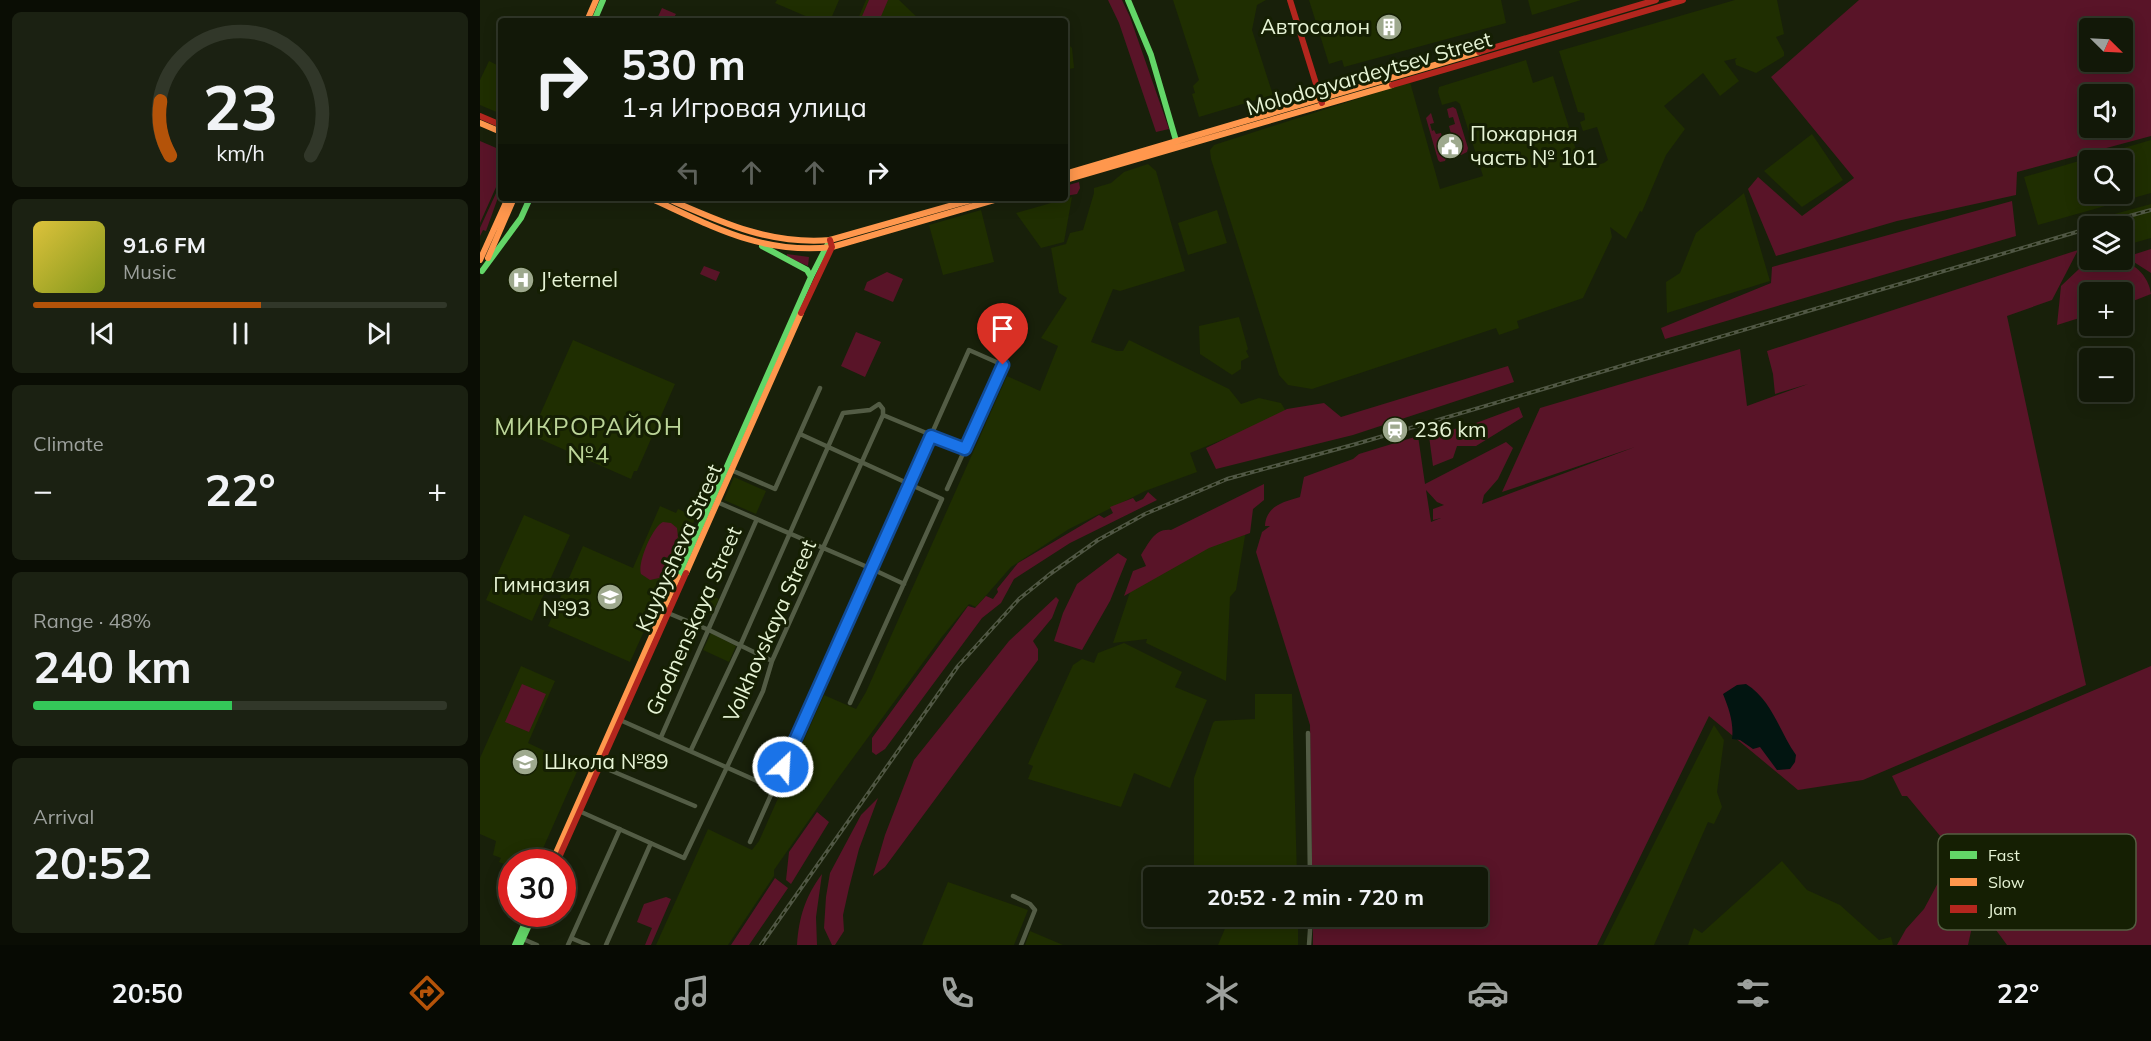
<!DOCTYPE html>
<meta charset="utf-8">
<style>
:root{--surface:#121808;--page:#1b2112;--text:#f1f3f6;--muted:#9ca09c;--line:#313729;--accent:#b45309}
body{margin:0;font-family:Mulish,sans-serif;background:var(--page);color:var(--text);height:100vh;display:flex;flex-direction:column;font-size:22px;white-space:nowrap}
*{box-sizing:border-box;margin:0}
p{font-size:20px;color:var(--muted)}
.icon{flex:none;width:33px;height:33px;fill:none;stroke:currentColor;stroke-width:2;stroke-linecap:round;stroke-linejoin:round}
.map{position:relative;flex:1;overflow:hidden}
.drawer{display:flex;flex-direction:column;gap:12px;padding:12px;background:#0a0d04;width:480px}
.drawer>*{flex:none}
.banner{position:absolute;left:18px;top:18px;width:570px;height:183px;border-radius:6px;box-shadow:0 3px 15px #0003,0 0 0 2px var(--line);background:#121808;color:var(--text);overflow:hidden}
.needle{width:39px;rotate:114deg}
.tools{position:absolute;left:1599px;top:18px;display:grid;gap:12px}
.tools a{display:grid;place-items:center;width:54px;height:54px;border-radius:6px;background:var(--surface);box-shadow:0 3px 15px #0003,0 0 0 2px var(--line);font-size:30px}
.speed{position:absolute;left:18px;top:849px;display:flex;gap:12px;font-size:30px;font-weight:700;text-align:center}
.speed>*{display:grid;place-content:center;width:78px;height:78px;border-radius:50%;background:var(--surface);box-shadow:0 3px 15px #0003,0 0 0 2px var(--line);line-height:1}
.speed .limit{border:9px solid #d22;background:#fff;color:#111}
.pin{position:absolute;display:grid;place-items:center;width:51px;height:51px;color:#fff;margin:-62px -26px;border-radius:50% 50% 50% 0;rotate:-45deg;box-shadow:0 0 6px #0007}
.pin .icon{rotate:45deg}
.me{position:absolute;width:66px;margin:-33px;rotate:25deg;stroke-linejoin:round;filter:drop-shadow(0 0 4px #0008)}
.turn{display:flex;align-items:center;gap:21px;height:126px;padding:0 24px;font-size:27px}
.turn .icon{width:78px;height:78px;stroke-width:2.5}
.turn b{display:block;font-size:42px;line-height:51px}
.lanes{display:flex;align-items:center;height:57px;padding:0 24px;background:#0003;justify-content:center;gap:30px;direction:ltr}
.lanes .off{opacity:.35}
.big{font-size:45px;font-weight:700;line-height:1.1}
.drawer .card{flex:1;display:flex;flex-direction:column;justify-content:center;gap:9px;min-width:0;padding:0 21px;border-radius:9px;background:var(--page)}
.drawer .dial{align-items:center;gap:0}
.dial svg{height:156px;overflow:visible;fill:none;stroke:var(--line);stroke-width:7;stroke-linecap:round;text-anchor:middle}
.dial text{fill:var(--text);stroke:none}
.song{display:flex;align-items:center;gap:18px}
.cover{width:72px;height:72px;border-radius:9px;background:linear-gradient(135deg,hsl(50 70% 55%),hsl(70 70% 35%))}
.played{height:6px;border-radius:3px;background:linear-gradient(90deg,var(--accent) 55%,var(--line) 55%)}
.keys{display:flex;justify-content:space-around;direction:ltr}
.heat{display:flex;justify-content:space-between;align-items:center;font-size:33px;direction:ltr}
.charge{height:9px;border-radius:4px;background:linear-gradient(90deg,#34c759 48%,var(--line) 0)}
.trip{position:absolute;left:663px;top:867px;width:345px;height:60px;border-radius:6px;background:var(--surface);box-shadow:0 3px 15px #0003,0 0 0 2px var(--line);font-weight:700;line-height:60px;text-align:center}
.tabs{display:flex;height:96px;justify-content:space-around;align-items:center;background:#070a03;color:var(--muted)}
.tabs .icon{width:42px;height:42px}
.tabs .current{color:var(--accent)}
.tabs b{font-size:27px;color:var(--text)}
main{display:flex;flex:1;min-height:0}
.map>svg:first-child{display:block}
.built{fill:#1f2e01;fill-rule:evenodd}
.green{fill:#591428;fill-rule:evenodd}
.water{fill:#021511}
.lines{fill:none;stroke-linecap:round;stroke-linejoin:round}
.street{stroke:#535c45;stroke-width:4.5}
.fast{stroke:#63d668;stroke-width:6}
.slow{stroke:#ff974d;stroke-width:6}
.jam{stroke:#b3261e;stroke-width:6}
.rail-casing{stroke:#505744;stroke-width:4}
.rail{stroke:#151f03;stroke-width:1.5;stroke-dasharray:4.5;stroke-linecap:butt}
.route-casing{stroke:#114b97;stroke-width:15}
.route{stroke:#1a73e8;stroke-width:10}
.labels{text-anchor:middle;stroke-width:6;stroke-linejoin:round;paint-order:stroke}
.poi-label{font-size:21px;fill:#e6f3d5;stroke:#151f03;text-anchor:start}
.street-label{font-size:21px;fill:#e6f3d5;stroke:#151f03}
.quarter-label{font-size:24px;letter-spacing:1.5px;fill:#bcd599;stroke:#151f03}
.key{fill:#151f03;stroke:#545f42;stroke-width:1.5}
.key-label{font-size:16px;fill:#e6f3d5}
</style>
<main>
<section class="drawer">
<div class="card dial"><svg viewBox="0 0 100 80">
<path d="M14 69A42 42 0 1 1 86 69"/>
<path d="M14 69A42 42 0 0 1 9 41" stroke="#b45309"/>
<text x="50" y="56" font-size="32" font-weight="700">23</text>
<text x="50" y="72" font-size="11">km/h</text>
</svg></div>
<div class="card">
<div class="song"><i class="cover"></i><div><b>91.6 FM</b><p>Music</p></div></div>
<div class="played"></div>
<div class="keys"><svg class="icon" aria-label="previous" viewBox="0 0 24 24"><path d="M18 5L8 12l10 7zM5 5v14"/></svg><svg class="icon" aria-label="pause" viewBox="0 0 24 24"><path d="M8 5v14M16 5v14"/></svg><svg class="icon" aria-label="next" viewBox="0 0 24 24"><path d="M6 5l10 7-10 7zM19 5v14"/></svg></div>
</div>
<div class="card"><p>Climate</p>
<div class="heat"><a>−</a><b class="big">22°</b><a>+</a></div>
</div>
<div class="card"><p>Range · 48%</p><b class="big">240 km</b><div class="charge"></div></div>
<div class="card"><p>Arrival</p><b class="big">20:52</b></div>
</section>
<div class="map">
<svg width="1671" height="945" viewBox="0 0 1671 945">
<rect width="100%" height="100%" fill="#18200a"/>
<path class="built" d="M297,0h62l-9,21h-13l-42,-18z
M386,0h33l22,21h-64z
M693,0h93l-9,5 -5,25 21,65 -74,22 -7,-23 3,-1 -2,-7 6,-6z
M829,0h192l5,23 -162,44 -2,-7 -13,4z
M1048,0h53l-49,15z
M1255,0h42l7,34 -8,3 8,15v4l-28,17 -20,-8 -1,-5 2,-2 -13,3 15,20 -19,15 -17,-23 -39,33 21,23 -19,26 -24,57 -2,-1 -14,28 -16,-12 2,10 -29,61 -66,23 2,7 -20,7 -3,-7 -184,61 -24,-4 -9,-10 -68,-216 -1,-9 4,-5 196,-63 30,107 43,-13 -23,-72 -4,-3 -14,4 -4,-13 1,-5 87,-27 7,23 20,-7 29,93 22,-6 4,-3 -11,-33 -14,4 -3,-9 5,-2 -1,-7 -6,-1 -19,-61z
M585,41l7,7 2,20 -9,2z
M9,61l12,6v47l-21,-9v-25z
M1332,134l31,46 -41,27 -38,-36z
M1671,140v53l-113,32 -14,-48zM1610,160h32v34h-32z
M668,164l8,7 29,100 -65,20 -7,-2 -22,53 26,9h6l6,-11 100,49 12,15 18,-6 22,5 6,10 -97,40 7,19 -52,19 -76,38 -58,38 -35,40 -7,-3 -28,34 -102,139 -65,93v6l-46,69h-72l52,-116 44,21 7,-9 65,-146 32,14 10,-17 141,-316 33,15 18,-45 -17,-8 26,-40 -8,-5 -8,-45 15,-4 4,-11 13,-3 11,-37v-5l17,-5 13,-11z
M1264,193l26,88 -103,32 -1,-31 14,-9 16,-40z
M592,197l-8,45 -23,6 -25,-35z
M1671,204v34l-28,8 -1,-20h-32l-1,28 -11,-30z
M501,210l13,52 -51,13 -14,-50z
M737,210l10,33 -39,12 -10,-32z
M759,317l9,32 -2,2 3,6 -8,4v8l-9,6 -32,-21 -1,-28z
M93,340l102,44 -38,87h-3l-3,8 -100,-44z
M254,477l32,14 -10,23 -32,-14z
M180,506l16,7 2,-4 18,8 -66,145 -82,-36 35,-80 50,22z
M44,515l46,20 -38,86 -46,-21z
M766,530l-10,60 -6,7 -4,84 -80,-38 1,-4 -34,4 21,-63z
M223,592l16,7 -8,16 -16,-7z
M231,633l25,13 -7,16 -26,-12z
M644,643l58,29 -7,15 32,13 -37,88 -36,-15 -13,34 -93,-28 5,-13 -5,-2 45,-99 9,-6 12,4 4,-10z
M41,666l34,15 -27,62 51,24 -42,95h-25l-1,5 -12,-5 2,-4 -8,-3 3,-14 -16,-7v-76z
M775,694h37l5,183h-103v-99l19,-55 2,-2 40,-2z
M1234,725l10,15 -7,52 5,15 -8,17 -6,-2 -54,123h-51z
M1302,861l25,29 33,15 39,35 12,-3 2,8h-205l6,-17 8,5z
M468,882l80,28 -14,35h-92z
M744,917h74v28h-80l11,-26z
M550,931l33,14h-38z"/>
<path class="green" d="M389,0h19l-9,21h-19z
M628,0h14l8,17 39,112 -13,3 -37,-109z
M1379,0h292v136l-134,36 -1,23 -119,26 -121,35 -28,-67 10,-12 44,39 52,-38 -83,-101zM1642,28v34h-32v-34zM1610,94h32v34h-32z
M182,8l14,6 -4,7h-16z
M973,107l3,2 12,39 -1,4 -6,3 -5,-2 -7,-27 6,-2 -2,-7 -4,1 -2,-9z
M951,113l3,10 -4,1 2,7 2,-1 2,4 5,-1 6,22 -2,6 -5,1 -2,-2 -12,-42z
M0,141l21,9v26l-21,47z
M599,182l1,6 -3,6 -12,2v-10z
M17,191l3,1 -14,39 -3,-1 -3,6v-8z
M1532,201l4,35 -351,103 -4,-11 110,-45 1,-16z
M1671,249v24l-25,-16z
M1598,250l-26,50 -45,16 79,369 -223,95 -65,10 -89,-74 -112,229h-284v-28l165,-1v-38l-166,-1 -2,-152 -54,-173 6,-20 8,-6h-5c1,-20 18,-24 35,-29l4,-20 49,-18 6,-5 59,-18 7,48 81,-42 7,6 -15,31 -14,16 -2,9 153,-57 -133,45 38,-84 200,-59 7,57 61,-22 -33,10 -2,-20 -6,-23zM946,490l11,12 7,3 -11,4v11l8,-2 -10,4z
M307,254l22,3 -1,9 -21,-9z
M1634,260c19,0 35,16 37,34l-28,11 -1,-13h-32l-1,23 -32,10 4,-39 18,-17z
M224,266l16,6 -4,9 -16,-7z
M407,272l16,7 -10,23 -29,-12 3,-8z
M376,332l25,10 -16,35 -24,-11z
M1028,366l6,16 -161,53 -137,34 -10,-21 81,-39 37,-6 17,14z
M1039,407l4,10 -47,29h-19l-4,12 -20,8 -4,-30 47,-13z
M784,484v16l-11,9 -3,24 -41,15 -85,48 9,-25 13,-5 -5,-11c8,-12 14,-27 30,-25z
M668,492l9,8 -87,43 -56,36 -13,24 -19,15 -97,131 -9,6 -4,-3v-14l96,-132 7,2 11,-12 7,3 5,-7 -1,-3 21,-26 81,-48 5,3 9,-5 -3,-6 23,-9 3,4 7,-3z
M183,522l8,1 6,5 1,9 -16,37 -3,4 -9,2 -9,-6c-4,-11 12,-48 22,-52z
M638,553l9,6 -17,42 -28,49 -28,-9 9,-28 14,-29z
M576,597l3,3 -7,18 -19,23 5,8v11l-153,207 -12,9 12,-41 29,-75 95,-119z
M1671,666v279h-144l-30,-41 -9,41h-71l9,-16 18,-20 15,-28 24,1 -17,-39 -39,-47h-5l-10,-20z
M42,684l24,10 -17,38 -24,-10z
M398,798l-19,51 -10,39 -6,27 1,16 -9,14h-3l-8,-17 2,-31 4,-24 31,-58z
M337,812l12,10 -38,62 -5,-4 3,-28z
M342,874l-6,43 1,28h-20c2,-28 8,-48 25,-71z
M295,878l13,10 -39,57h-18z
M186,897l5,2 -20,46h-6l7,-17 -15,-6 7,-18z"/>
<path class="water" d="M1266,684c26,16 33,47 50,71l-1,7 -5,7 -13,1 -17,-23 -7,2 -13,-9 -8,-1c2,-16 -3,-30 -9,-45l14,-9z"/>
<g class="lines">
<path class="street" d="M403,415l82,34
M320,434l142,65 -92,204
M251,470l44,19 45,-101
M237,502l155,67 32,15
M188,613l41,17 63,31
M140,720l153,68
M828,733l2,145
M181,737l96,-218
M211,750l49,-104 103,-233 27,-3 9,-6 4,5v6
M120,766l95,40
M99,811l105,47 79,-167 9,-30 111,-246
M270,842l219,-492 34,15 -56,124
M533,896l17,8 5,6 -14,35
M91,938l17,7
M43,939l14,6
M88,945l52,-116
M126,945l45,-102
M829,945l2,-29"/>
<path class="fast" d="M648,0l23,55 26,89
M114,21l9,-21
M282,246l45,24 4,7
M2,271l39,-53 9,-20
M198,577l133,-300 19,-37
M35,945l14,-31
M40,945l14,-31"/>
<path class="slow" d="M107,21l9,-21
M0,123l21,9
M585,174l414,-122
M585,180l327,-95
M170,198c62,28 112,57 182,49l169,-49
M186,198c55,24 103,47 164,42l148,-42
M8,258l26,-60
M0,260l28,-62
M206,573l115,-260
M72,862l126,-285"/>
<path class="jam" d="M810,0l32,103
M999,52l177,-52
M912,85l291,-85
M0,116l21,9
M321,313l31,-66 -2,-7
M77,862l129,-289"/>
<defs>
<path id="rail" d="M1613,226l58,-16
M281,945l197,-279 61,-67 31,-25 48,-34 47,-26 82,-35 129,-35 734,-216"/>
</defs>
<use href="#rail" class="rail-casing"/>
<use href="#rail" class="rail"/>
</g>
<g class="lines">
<defs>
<path id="route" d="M303,767l148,-331 34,13 38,-84"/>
</defs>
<use href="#route" class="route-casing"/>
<use href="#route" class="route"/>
</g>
<defs>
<symbol id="building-disc" viewBox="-11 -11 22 22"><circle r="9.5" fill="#9ea98e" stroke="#151f03"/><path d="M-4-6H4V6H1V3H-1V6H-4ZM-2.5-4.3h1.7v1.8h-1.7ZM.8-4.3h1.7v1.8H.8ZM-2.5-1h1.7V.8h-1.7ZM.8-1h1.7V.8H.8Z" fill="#fff"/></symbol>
<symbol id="civic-disc" viewBox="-11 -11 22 22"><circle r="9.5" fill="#9ea98e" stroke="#151f03"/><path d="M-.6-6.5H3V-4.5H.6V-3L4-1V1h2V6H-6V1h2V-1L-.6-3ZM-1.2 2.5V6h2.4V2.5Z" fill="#fff"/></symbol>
<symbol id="hospital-disc" viewBox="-11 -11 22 22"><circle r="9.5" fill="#9ea98e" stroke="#151f03"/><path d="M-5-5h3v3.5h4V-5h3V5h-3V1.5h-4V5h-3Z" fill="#fff"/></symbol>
<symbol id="station-disc" viewBox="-11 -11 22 22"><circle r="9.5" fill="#9ea98e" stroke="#151f03"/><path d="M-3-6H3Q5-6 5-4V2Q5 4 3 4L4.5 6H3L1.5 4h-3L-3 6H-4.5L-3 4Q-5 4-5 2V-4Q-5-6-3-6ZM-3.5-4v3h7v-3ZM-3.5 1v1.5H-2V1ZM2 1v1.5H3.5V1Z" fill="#fff"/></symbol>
<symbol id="school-disc" viewBox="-11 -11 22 22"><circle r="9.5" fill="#9ea98e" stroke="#151f03"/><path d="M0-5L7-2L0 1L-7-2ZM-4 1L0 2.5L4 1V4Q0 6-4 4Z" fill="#fff"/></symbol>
</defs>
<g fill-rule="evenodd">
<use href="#building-disc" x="894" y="12" width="30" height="30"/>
<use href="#civic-disc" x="955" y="131" width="30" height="30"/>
<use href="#hospital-disc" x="26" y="265" width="30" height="30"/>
<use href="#station-disc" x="900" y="415" width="30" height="30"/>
<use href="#school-disc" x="115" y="582" width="30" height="30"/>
<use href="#school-disc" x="30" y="747" width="30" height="30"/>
</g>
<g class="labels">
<g class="poi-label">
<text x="890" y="34" text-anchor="end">Автосалон</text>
<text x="990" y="141">Пожарная<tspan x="990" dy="24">часть № 101</tspan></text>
<text x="60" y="287">J'eternel</text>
<text x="934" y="437">236 km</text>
<text x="110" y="592" text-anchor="end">Гимназия<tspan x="110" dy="24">№93</tspan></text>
<text x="64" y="769">Школа №89</text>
</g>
<g class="street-label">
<text transform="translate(889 74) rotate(-16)" y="7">Molodogvardeytsev Street</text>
<text transform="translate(199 548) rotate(-66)" y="7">Kuybysheva Street</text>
<text transform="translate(214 621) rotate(-66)" y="7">Grodnenskaya Street</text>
<text transform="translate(290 631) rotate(-66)" y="7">Volkhovskaya Street</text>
</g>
<g class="quarter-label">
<text x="109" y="435">МИКРОРАЙОН<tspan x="109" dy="28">№4</tspan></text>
</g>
</g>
<rect x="1458" y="834" width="198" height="96" rx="9" class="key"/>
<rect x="1470" y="851" width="27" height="8" fill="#63d668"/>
<rect x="1470" y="878" width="27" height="8" fill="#ff974d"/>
<rect x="1470" y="905" width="27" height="8" fill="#b3261e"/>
<g class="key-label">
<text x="1508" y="861">Fast</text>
<text x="1508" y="888">Slow</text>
<text x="1508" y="915">Jam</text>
</g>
</svg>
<div class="tools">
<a><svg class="needle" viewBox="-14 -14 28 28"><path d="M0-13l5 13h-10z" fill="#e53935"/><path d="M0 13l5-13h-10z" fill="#9ca09c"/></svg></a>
<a><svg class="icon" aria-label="sound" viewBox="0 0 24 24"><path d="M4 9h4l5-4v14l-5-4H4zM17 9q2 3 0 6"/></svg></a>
<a><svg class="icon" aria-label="search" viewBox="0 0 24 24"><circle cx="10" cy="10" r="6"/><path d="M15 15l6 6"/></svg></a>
<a><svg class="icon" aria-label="layers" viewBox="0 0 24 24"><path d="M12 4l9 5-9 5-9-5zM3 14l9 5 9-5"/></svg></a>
<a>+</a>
<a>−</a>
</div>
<div class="speed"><div class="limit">30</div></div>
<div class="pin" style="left:523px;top:365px;background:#d93025"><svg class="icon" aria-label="arrive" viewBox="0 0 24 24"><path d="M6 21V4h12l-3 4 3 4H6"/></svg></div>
<svg class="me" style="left:303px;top:767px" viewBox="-20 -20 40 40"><circle r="17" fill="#1a73e8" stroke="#fff" stroke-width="3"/><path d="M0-11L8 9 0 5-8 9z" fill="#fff"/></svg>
<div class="trip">20:52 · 2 min · 720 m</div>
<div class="banner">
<div class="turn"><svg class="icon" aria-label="right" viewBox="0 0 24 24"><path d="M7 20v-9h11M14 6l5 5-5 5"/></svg><div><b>530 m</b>1-я Игровая улица</div></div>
<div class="lanes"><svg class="icon off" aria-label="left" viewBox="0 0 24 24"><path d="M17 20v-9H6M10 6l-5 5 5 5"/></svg><svg class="icon off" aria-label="ahead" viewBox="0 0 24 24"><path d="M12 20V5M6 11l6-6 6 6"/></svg><svg class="icon off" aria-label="ahead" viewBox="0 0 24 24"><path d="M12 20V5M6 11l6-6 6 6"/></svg><svg class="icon" aria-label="right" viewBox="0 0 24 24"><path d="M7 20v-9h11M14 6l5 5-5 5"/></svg></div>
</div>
</div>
</main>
<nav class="tabs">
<b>20:50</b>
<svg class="icon current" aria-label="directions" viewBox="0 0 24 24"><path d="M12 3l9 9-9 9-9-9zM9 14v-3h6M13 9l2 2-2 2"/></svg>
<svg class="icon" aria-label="music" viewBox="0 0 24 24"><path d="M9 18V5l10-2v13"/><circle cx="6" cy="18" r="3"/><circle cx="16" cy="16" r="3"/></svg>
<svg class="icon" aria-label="phone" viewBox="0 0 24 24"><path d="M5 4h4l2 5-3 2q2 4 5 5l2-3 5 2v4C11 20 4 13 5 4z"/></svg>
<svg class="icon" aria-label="climate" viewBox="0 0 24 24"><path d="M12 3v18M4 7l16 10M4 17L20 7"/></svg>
<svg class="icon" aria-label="car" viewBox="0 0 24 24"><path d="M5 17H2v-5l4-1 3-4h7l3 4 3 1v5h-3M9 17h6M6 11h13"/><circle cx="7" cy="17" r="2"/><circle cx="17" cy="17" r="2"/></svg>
<svg class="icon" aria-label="filters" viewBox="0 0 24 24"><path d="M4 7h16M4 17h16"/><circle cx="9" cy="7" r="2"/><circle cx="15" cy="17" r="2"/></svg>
<b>22°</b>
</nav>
